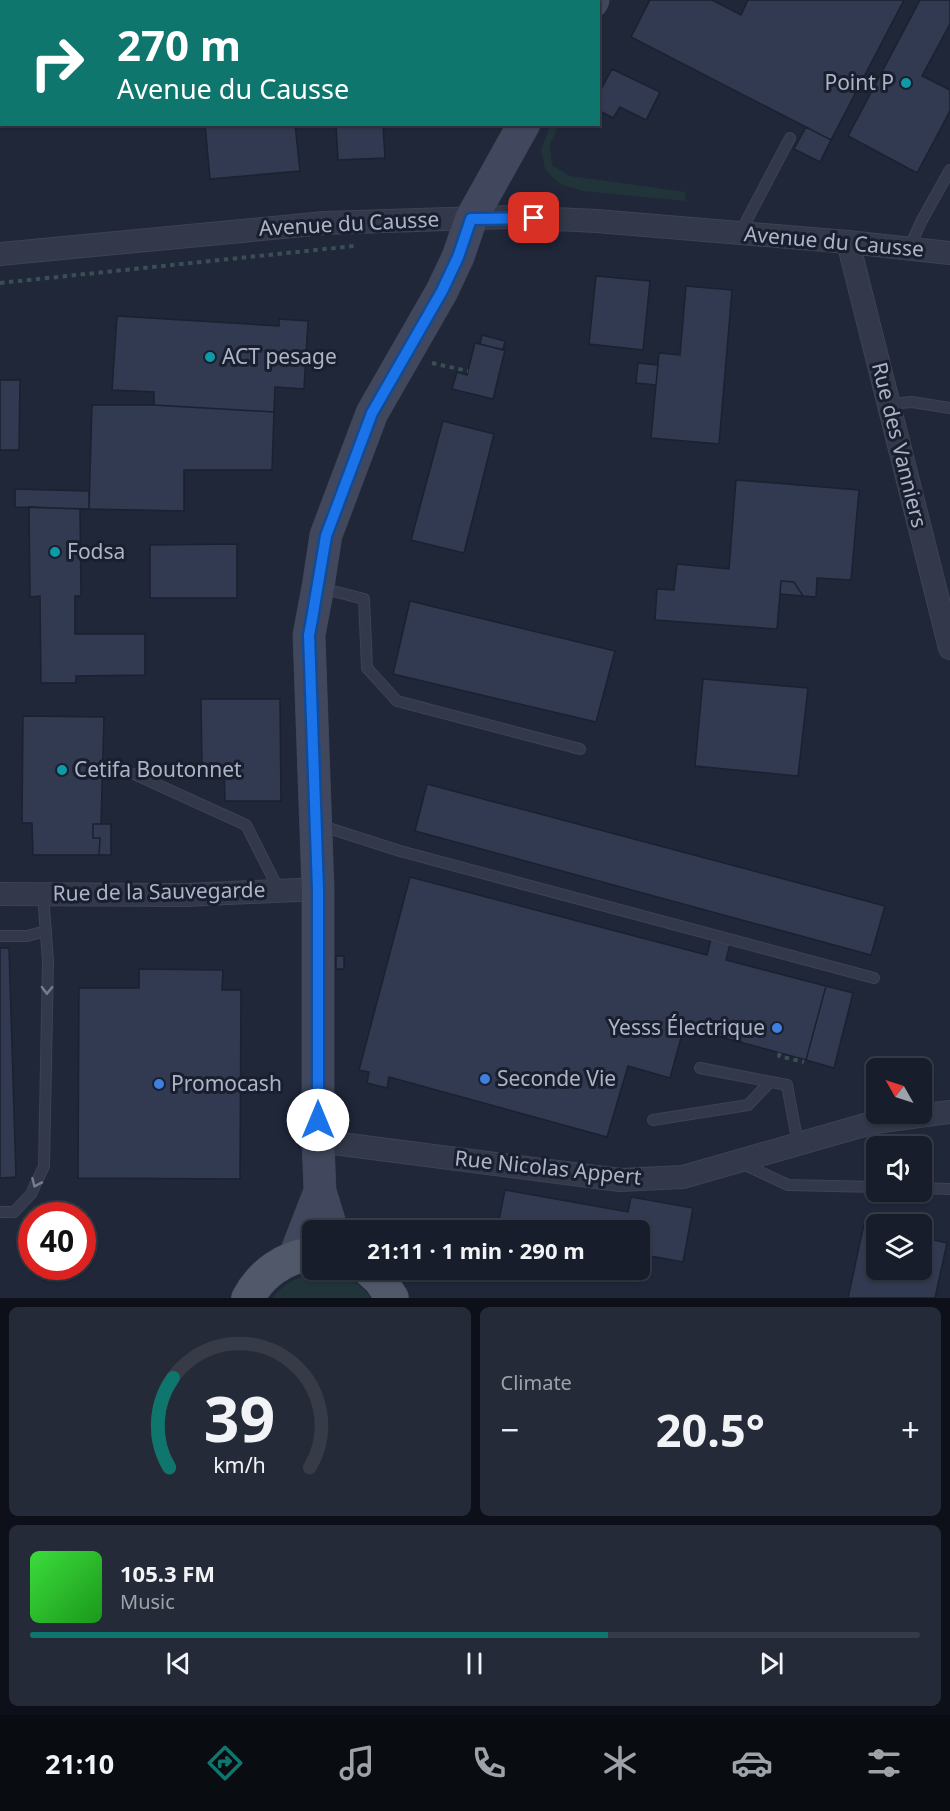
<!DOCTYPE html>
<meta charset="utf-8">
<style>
:root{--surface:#171d2b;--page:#242a37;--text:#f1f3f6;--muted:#9ea2a9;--line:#363b47;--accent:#0f766e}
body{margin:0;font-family:"Noto Sans",sans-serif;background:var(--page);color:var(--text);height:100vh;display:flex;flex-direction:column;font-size:22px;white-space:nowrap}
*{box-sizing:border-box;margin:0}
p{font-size:20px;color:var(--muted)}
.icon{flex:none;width:33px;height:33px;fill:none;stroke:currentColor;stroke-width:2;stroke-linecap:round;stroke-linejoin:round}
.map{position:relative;height:1298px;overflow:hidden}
.sheet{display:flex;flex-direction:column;gap:9px;padding:9px;background:#0d1018;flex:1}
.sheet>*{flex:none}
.top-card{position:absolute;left:0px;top:0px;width:600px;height:126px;box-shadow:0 2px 4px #0004,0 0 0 2px var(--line);background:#0f766e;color:#fff;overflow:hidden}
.needle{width:39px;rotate:309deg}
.controls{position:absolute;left:866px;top:1058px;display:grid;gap:12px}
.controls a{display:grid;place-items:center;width:66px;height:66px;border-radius:9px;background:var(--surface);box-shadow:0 2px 4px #0004,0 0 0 2px var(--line);font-size:30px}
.speed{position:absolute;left:18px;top:1202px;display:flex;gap:12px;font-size:30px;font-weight:700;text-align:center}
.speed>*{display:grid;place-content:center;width:78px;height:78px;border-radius:50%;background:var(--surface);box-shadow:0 2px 4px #0004,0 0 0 2px var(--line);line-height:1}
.speed .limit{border:9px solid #d22;background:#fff;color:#111}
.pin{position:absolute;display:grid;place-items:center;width:51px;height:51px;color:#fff;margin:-26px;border-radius:12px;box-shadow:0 3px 9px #0006}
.me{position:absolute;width:66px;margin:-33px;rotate:0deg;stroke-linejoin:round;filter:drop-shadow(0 0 4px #0008)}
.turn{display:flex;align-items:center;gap:21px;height:126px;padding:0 18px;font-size:27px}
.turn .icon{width:78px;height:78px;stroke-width:2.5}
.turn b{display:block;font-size:42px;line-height:51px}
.big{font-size:45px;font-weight:700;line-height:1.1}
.sheet .widget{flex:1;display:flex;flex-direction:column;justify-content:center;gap:9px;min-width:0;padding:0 21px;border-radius:9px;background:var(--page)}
.sheet .dial{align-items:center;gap:0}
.dial svg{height:156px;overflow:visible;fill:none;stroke:var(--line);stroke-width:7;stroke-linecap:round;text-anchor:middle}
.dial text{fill:var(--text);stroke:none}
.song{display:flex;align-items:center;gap:18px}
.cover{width:72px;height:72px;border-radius:9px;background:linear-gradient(135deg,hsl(120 70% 55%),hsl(120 70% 35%))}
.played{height:6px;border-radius:3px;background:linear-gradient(90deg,var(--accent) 65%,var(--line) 65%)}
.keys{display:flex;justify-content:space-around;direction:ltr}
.heat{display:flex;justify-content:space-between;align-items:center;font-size:33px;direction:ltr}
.sheet .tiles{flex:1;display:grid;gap:9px;grid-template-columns:1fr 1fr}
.widget:last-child{grid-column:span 2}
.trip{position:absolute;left:302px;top:1220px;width:348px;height:60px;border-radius:9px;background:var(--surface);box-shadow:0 2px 4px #0004,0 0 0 2px var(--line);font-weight:700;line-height:60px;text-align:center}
.tab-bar{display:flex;height:96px;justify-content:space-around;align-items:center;background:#090c11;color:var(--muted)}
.tab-bar .icon{width:42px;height:42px}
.tab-bar .current{color:var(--accent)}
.tab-bar b{font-size:27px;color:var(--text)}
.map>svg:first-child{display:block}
.green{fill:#21343a}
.building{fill:#313a50;stroke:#1b2130;stroke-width:1.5}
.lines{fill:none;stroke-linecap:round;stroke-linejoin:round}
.lane-casing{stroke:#3d4353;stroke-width:12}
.street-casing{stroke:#3d4353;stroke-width:24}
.secondary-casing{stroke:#3d4353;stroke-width:33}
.primary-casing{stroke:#3d4353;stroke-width:34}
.path{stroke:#3a4e53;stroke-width:4;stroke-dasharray:4.5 4.5;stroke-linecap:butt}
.lane{stroke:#33394a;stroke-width:10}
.street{stroke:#33394a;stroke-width:22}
.secondary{stroke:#41485d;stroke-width:32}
.primary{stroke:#51586a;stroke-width:33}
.oneway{stroke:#767d8e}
.route-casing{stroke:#114b97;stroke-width:15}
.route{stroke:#1a73e8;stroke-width:10}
.culture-dot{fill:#0f9aa8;stroke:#191f2e;stroke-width:2}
.shop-dot{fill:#3f7fe0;stroke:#191f2e;stroke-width:2}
.labels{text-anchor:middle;stroke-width:6;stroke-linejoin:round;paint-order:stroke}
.poi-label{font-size:21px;fill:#adb4c6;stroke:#191f2e;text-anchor:start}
.street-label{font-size:21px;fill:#adb4c6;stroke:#191f2e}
</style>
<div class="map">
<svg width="950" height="1298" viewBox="0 0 950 1298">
<rect width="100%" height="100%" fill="#1f2739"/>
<path class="green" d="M551,125h8l-9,19 2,21 18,11 116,16 -1,9 -103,-10 -22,-7 -15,-14 -4,-21z
M320,1272c20,3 39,8 51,26h-99c13,-16 28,-22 48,-26z"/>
<path class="building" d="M650,0h62l29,15 7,-15h156l-73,140 -200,-103z
M920,0h30v24l-28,52 28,14v21l-33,62 -69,-37z
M612,69l48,23 -14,28 -26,-13 -7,11 -15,-8v-15z
M598,81l6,2 -6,12z
M205,124h90l5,47 -90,8z
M336,124h47l2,34 -47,2z
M806,127l25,13 -11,22 -26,-13z
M596,276l54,5 -7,69 -54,-6z
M686,286l46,4 -13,154 -68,-6 8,-85 21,2z
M117,316l162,10v-7l29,2 -4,68 -29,-2 -1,25 -120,-7v-13l-42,-2z
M482,335l23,6 -2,9 -23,-6z
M475,343l30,7 -12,49 -41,-10 5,-17 10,3z
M638,363l20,2 -2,20 -20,-2z
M0,380h20l-1,70h-19z
M92,405h62l120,7 -2,58h-88v41l-95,-2z
M443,421l51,13 -30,119 -53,-13z
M736,480l123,10 -8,90 -34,-2 -1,19 -13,-1 -9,-14 -13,-1 -4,48 -122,-9 2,-31 17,1 3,-26 52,5z
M15,489l74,2v18l-74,-2z
M29,507l51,2 1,87h-6v38h70v41l-69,1v7h-35l-1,-87 -10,1z
M237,544v54h-87v-53z
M781,581l13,1 9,14 -23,-2z
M410,601l205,50 -19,71 -203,-48z
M703,679l105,9 -10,88 -103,-10z
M201,699h79l1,102h-56l-1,-34h-22z
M23,716l81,1 -3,107h-8v14h7l-1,17h-66l-1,-32h-10z
M427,784l458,122 -14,49 -456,-124z
M93,824h18v31h-12l1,-17h-7z
M410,877l297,78 4,-16 19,5 -4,16 100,26 -20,74 -122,-33 -14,51 -42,-12 -21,71 -218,-60 -2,11 -20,-5 2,-11 -10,-2z
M0,948h9l7,229 -16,1z
M336,956h8v13h-8z
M139,969l84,1 -1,20h19l-1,189 -162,-1 1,-190h60z
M826,986l27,7 -19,75 -28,-8z
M505,1190l123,22 3,-15 62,11 -10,54 -44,-8v-24h-142z
M864,1224l12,3v42h45v-32l26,6 -12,55h-87z"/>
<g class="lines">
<defs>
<path id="lane" d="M740,233l50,-95
M909,248l13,-28 28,-50
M888,404l24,-2 38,6
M321,588l43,11 3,69 30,33 183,48
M134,774l112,51 33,65
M319,825l81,26 474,127
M0,936h27l19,-5
M700,1068l87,17 11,59
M653,1120l95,-15 22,-23
M741,1163l47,22 88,2
M921,1188l29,1
M0,1212h14l17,-18 13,-28 4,-205 -5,-67"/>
<path id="street" d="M848,242l102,406
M0,254l325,-31 188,-6 84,4 251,21 102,11
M0,894l186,1 132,-6
M318,1141l302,39 63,-3 192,-55 75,-10"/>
<path id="secondary" d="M592,2l1,-2
M332,1230l-12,-39 -2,-50v-252l-9,-254 9,-48 8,-52 46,-122 70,-122 16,-34 13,-38 53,-95
M294,1258l26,-67"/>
<path id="primary" d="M368,1269l12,11 12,18
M248,1298c13,-24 36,-41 64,-44"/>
</defs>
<use href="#lane" class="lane-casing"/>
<use href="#street" class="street-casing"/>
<use href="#secondary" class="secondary-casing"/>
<use href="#primary" class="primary-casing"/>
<path class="path" d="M0,283l354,-37
M432,363l36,8
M780,1053l-1,3 25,6"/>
<use href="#lane" class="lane"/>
<use href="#street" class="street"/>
<use href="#secondary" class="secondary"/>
<use href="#primary" class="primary"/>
</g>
<defs><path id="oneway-chevron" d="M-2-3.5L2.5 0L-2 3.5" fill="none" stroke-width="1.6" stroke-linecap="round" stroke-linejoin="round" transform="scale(1.5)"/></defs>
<g class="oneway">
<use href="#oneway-chevron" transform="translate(47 990) rotate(91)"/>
<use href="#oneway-chevron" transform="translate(36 1183) rotate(114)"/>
</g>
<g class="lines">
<defs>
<path id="route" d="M318,1120v-231l-9,-254 3,-16 14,-83 46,-123 70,-122 16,-34 13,-38 63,-1"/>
</defs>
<use href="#route" class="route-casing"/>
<use href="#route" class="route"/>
</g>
<g class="culture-dot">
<circle cx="906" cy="83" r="6"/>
<circle cx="210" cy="357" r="6"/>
<circle cx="55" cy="552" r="6"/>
<circle cx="62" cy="770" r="6"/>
</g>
<g class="shop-dot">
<circle cx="777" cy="1028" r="6"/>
<circle cx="485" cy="1079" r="6"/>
<circle cx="159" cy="1084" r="6"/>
</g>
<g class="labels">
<g class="poi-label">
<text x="894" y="90" text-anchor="end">Point P</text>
<text x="222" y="364">ACT pesage</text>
<text x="67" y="559">Fodsa</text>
<text x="74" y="777">Cetifa Boutonnet</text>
<text x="765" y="1035" text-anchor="end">Yesss Électrique</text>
<text x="497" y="1086">Seconde Vie</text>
<text x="171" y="1091">Promocash</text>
</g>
<g class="street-label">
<text transform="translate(349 224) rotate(-3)" y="7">Avenue du Causse</text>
<text transform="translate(834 242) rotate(5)" y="7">Avenue du Causse</text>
<text transform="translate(899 445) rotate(76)" y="7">Rue des Vanniers</text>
<text transform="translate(159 892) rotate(-1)" y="7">Rue de la Sauvegarde</text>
<text transform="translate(548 1168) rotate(6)" y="7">Rue Nicolas Appert</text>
</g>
</g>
</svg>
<div class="controls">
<a><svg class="needle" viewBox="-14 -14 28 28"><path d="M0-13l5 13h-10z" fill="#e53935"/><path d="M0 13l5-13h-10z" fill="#9ea2a9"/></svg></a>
<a><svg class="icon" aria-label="sound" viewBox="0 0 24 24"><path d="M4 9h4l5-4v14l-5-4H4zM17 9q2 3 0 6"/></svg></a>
<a><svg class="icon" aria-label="layers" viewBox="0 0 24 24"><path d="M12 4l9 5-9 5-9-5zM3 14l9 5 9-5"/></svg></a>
</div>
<div class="speed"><div class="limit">40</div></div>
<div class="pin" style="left:534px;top:218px;background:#d93025"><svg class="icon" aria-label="arrive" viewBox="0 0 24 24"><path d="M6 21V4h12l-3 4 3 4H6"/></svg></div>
<svg class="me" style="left:318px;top:1120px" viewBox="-20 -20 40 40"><circle r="19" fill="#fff"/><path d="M0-13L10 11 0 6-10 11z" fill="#1a73e8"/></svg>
<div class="trip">21:11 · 1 min · 290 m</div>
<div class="top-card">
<div class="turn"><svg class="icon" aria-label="right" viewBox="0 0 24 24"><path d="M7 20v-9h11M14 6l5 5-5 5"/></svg><div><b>270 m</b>Avenue du Causse</div></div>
</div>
</div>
<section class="sheet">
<div class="tiles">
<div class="widget dial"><svg viewBox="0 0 100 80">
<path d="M14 69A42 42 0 1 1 86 69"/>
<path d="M14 69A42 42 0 0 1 16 23" stroke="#0f766e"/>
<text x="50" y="56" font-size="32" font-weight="700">39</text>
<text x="50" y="72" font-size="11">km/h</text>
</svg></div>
<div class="widget"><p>Climate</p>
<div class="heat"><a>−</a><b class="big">20.5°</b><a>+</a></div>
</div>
<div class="widget">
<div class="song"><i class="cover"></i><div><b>105.3 FM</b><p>Music</p></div></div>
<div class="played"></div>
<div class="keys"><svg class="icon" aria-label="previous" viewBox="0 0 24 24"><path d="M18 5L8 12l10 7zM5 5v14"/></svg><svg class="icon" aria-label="pause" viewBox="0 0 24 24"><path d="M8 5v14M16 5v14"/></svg><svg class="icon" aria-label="next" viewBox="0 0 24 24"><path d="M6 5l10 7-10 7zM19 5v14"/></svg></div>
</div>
</div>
</section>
<nav class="tab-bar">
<b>21:10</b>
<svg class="icon current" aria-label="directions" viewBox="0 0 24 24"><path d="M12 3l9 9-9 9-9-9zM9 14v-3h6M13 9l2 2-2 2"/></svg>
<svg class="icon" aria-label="music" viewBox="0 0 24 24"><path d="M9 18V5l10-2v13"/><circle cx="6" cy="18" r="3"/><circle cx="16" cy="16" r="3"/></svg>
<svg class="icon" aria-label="phone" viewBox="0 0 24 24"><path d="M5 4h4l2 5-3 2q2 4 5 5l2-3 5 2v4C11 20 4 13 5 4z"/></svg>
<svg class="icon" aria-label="climate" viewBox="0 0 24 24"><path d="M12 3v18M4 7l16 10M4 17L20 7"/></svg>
<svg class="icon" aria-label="car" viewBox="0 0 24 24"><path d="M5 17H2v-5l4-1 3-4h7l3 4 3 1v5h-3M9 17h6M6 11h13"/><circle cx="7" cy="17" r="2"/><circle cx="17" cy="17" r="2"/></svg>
<svg class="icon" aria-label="filters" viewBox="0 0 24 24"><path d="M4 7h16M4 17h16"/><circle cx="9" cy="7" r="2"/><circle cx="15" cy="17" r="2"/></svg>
</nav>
